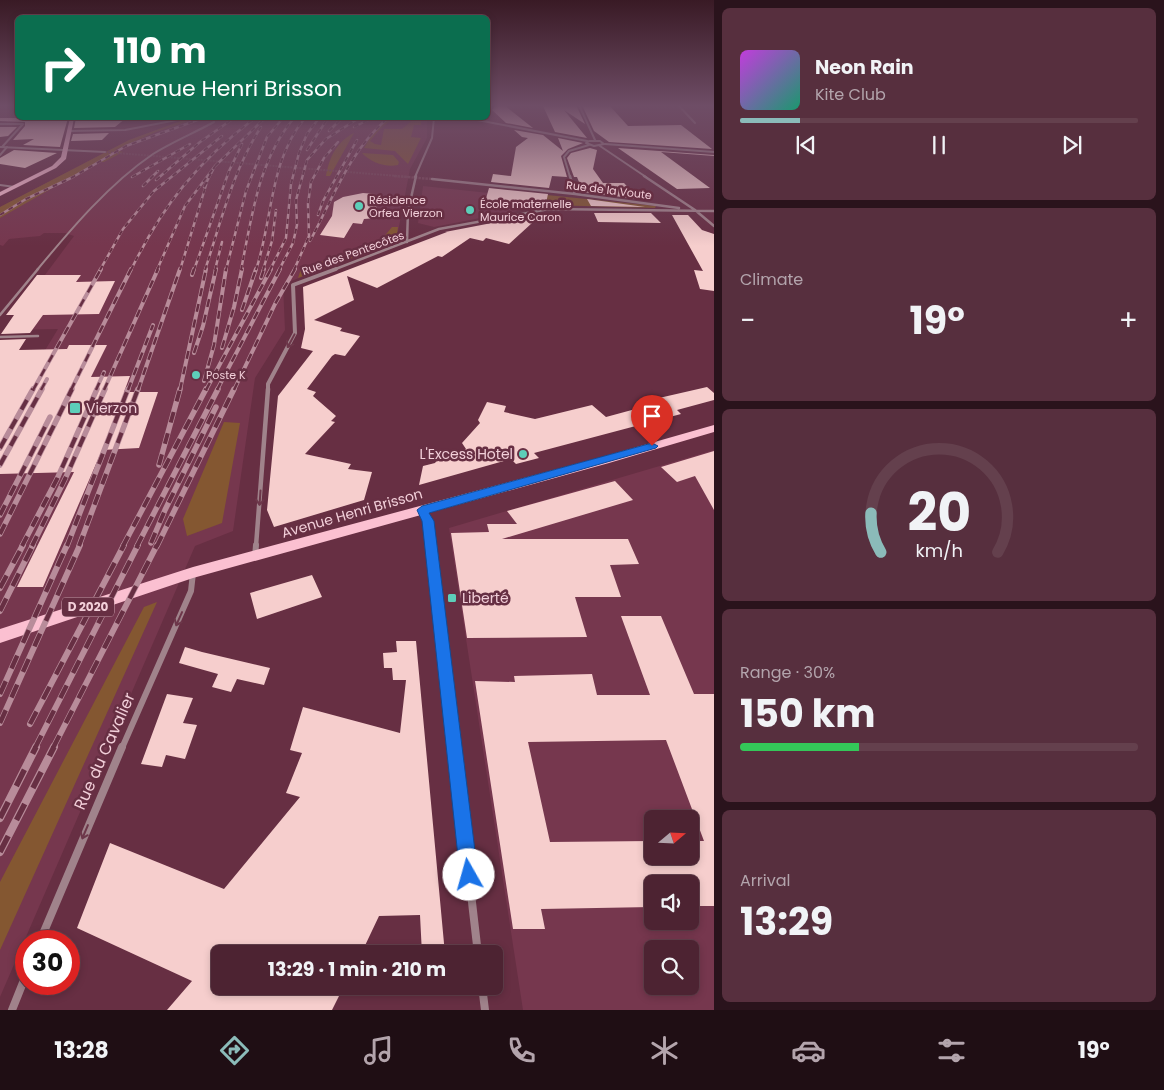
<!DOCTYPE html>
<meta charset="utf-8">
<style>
:root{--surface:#4d2332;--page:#572f3e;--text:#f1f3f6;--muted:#b3a4ac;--line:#64404d;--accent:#8bbbb9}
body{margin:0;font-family:Poppins,sans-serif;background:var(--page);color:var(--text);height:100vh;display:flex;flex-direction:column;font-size:19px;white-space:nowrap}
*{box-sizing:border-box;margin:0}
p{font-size:16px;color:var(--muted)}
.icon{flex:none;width:28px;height:28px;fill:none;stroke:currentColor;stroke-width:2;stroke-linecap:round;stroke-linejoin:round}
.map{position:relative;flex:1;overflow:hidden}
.drawer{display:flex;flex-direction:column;gap:8px;padding:8px;background:#2a131c;width:450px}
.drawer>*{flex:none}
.guide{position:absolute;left:15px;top:15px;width:475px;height:105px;border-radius:8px;box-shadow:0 2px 8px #0003,0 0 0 1px var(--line);background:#0b6e4f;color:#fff;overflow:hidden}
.needle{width:32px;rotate:71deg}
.fabs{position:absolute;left:644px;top:810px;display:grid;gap:10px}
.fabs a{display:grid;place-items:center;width:55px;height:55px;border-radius:8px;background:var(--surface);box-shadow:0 2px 8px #0003,0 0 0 1px var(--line);font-size:25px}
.speed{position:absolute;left:15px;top:930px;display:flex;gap:10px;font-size:25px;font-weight:700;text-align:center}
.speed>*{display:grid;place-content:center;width:65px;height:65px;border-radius:50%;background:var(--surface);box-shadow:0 2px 8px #0003,0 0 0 1px var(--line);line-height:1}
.speed .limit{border:8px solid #d22;background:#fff;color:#111}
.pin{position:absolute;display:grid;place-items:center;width:42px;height:42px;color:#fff;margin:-51px -21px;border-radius:50% 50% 50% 0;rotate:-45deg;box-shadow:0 0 5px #0007}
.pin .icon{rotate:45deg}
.me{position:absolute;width:55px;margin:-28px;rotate:353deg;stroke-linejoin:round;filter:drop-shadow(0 0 4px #0008)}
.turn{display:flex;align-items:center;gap:18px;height:105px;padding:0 15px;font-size:22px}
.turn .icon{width:65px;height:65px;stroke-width:2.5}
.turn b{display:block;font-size:35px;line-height:42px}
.big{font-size:38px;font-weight:700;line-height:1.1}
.drawer .tile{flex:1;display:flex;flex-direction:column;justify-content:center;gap:8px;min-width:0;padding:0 18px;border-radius:8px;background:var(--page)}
.drawer .dial{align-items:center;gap:0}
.dial svg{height:130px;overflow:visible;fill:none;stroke:var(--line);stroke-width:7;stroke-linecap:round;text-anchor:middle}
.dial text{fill:var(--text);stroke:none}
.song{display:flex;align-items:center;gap:15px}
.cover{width:60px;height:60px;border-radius:8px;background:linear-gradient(135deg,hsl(290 70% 55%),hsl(160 70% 35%))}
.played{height:5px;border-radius:2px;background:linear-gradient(90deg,var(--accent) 15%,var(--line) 15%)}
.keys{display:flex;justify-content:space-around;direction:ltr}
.heat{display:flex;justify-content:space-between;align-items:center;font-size:28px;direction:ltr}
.charge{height:8px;border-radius:4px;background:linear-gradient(90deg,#34c759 30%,var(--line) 0)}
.trip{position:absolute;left:211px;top:945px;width:292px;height:50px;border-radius:8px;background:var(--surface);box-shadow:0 2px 8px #0003,0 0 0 1px var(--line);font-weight:700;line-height:50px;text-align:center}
.menu{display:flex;height:80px;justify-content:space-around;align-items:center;background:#1f0e14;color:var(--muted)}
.menu .icon{width:35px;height:35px}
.menu .current{color:var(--accent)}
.menu b{font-size:22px;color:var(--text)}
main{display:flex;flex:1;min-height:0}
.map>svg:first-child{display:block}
.built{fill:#76374e;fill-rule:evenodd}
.green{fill:#845731}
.building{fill:#f6cecd;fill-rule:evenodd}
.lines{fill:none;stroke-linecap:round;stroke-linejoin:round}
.minor-tunnel-far1{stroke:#7c475a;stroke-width:2;stroke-dasharray:2 1;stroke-linecap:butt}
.minor-tunnel{stroke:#7c475a;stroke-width:2.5;stroke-dasharray:2.5 1;stroke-linecap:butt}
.service-far1{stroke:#a0838b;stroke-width:2}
.service{stroke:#a0838b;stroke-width:2.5}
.minor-far5{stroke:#a0838b;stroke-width:2}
.minor-far4{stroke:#a0838b;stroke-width:2.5}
.minor-far3{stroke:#a0838b;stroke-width:4}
.minor-far2{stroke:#a0838b;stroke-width:4.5}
.minor-far1{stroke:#a0838b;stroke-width:6}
.minor{stroke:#a0838b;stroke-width:8}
.primary{fill:#fbc0d1;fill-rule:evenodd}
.rail-far4-casing{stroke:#b88c9a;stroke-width:2.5}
.rail-far3-casing{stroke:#b88c9a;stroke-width:4}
.rail-far2-casing{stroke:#b88c9a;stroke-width:5.5}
.rail-far1-casing{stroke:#b88c9a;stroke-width:6}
.rail-casing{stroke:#b88c9a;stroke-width:8}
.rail-far4{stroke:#672f43;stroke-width:2;stroke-dasharray:5;stroke-linecap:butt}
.rail-far3{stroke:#672f43;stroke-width:2.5;stroke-dasharray:8;stroke-linecap:butt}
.rail-far2{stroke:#672f43;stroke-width:4;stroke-dasharray:11;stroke-linecap:butt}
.rail-far1{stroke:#672f43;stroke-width:4.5;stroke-dasharray:14;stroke-linecap:butt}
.rail{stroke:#672f43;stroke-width:5.5;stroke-dasharray:18;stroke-linecap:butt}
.oneway{stroke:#6d374a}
.route{fill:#1a73e8;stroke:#114b97}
.poi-dot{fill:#5dceb9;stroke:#672f43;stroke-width:2}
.labels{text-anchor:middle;stroke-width:5;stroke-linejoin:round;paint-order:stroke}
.far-street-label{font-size:11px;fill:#f2cfd9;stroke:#672f43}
.far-poi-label{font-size:11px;fill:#f2cfd9;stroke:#672f43;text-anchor:start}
.shield{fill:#672f43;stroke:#c89fac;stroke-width:1}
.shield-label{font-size:12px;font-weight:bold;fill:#f2cfd9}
.poi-label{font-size:14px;fill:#f2cfd9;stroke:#672f43;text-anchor:start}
.street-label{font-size:14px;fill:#f2cfd9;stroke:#672f43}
.near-street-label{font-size:16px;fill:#f2cfd9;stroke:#672f43}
</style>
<main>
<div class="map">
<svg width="714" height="1010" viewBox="0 0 714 1010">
<rect width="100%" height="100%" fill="#672f43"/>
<path class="built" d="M189,118h238v20l-17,31 -14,73 -113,42 2,46 -30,48 -22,153 -38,15 -195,451v-573l58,-95 -54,1 70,-94 -9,-3h-21l-4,3 -31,3 -6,7 -3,-1v-38l129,-67z
M423,186l121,13 4,6 -114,22 -16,-4z
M714,450v560h-191l-74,-482zM652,819h38v37h-38zM652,884h38v37h-38zM652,949h38v37h-38z"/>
<path class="green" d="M189,118h9l-42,14 -41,18 8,2 -19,10h-6l-98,56v-11l129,-67z
M388,118h6l-13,10 -11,13 5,3 6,1 3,-16h18l13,-11h6v7h-7l-3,12 10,1 -13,26 -13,-13 -31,-3 7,-12z
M354,133l-24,43h-4c3,-18 11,-35 28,-43z
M362,153l31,2 6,7 -1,3c-12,3 -28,-3 -36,-12z
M547,195l109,11 -1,2 -107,-3 -4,-6z
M392,227h6l-2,15 -98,36 3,-9 72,-25 9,-5z
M224,422l16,1 -18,100 -35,13 -4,-17z
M157,602l-157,348v-68l144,-275z"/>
<path class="building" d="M496,105h8l29,23 -27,-5 -14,-13z
M576,105l9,19 -21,-14 23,28 -32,-6 -12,-26z
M582,105h27l19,21 53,-1 31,24 -103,-7 -15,-11z
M0,118h68l-8,29 -37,-2 11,-6 -21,1 12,-14v-4l-25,-1z
M76,118h50l-11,9 -41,1z
M0,127h17l-9,9 -8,1z
M514,130l29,5 20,16 -5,-13 25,5 -15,6 -7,7 6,21 -15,-1 -3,12 -58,-6 2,-8 18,2 5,-29 12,-9 -6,-1z
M109,133l-7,7 -31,1 2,-7z
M590,148l7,2 -4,19 10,14h21l14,16 -55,-7 -6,-15h-3l-7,-19 4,-5z
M618,148l96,7v1l-53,-4 49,36 -33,1z
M14,150l43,3 -32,15 -25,-4v-6z
M489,188l59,6 -2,9 -61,-1z
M363,193l12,1 -3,6 7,11 -7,3 4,4 -12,1 -2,5 -9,-1 -9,15 -24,-3 12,-19 2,-14 9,-5z
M587,199l58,8 -54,-1z
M543,213l-34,31 -23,-6 -3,3 -13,-3 -28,19 -4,-1 -61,32 -30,-12 7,24 -40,20 28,8 -2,3 20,5 -15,20 -10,-2 -3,2 -25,33 9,3 -3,4 23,20 -5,5 4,1 -30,32 46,10 -3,5 24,3 -8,28 -90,27 -7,-17 11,-114 35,-45 -12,-3 4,-19 -2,-42 144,-55h-2z
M594,213h57l10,10 -63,-1z
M672,215h16l14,15 12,4v57l-14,-2 -6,-19 9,1z
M37,275h44l-5,7 39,-1 -16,33 -56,1 -13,18 -29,1 13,-19h-8z
M26,339l-7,11 48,-1 2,-4h38l-16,32 39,-1 -6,16h34l-19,56 -37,2 -59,137h-26l57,-115 -74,2v-134z
M707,387l7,6v7l-37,10 4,4 -147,39 5,5 -23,6 -5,-5 -92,26 4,-19 12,-3 6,-8 25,-6 -4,-6 18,-20 -2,-3 9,-18 19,4 -2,6 31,7 57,-14 14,12 48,-13 -3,-2 10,-3 -2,-1z
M714,451v59l-19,-34 -18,6 -16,-15z
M615,481l18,19 -131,39h126l11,25 -29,1 11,32h-46l12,40 -120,1 -16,-105 38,-1 -2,-8h30l-10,-13z
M312,575l10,22 -65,22 -7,-26z
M621,616h40l33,78h20v212h-24v-22h-38v23l-111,2 4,20h-32l-38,-248 40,1 -1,-6 78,-2 5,21h53zM666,740l38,101h-14v15h-38v-15l-102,1 -22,-100z
M396,641h20l29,313h-23l-2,-39 -41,1 -18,38h-141v32h124l-12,24h-165l25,-29 -115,-53 33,-85 114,46 76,-92 -14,-4 16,-40 -12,-3 13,-43 97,26 6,-53h-13l-1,-12h-8l-1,-15 14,-1z
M185,647l17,5 68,16 -6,17 -27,-6 -6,13 -19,-5 6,-13 -39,-11z
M167,694l26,4 -10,25 14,2 -12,34 -19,-4 -4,12 -21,-3z"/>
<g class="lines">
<path class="minor-tunnel-far1" d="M105,152l304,25"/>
<path class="minor-tunnel" d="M394,176l38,3"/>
<path class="service-far1" d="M0,155l7,-8
M0,185l15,2
M37,270c34,-41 72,-86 116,-116 19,-12 41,-21 61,-32"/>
<path class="service" d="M0,315l38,-46
M0,337l38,-1"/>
<path class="minor-far5" d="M579,105l16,35
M678,105l17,18
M467,118l120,23
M0,124h23l-21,23
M69,131l56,-1 62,-12
M589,141h11l4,3 -10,2 -8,-3z
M605,144l109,8
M600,146l46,31
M0,147l105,5
M415,177l17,-39 2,-20
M570,177l-6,-20 5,-6 20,-6"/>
<path class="minor-far4" d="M570,176l5,18
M644,176l51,34 19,16
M432,179l143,15 104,14
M407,242l1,-31 8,-35
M333,270l106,-41 110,-20 165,2"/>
<path class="minor-far3" d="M268,390v-6l27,-51 -2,-48 43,-16"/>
<path class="minor-far2" d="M422,510l6,11 3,25
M256,546l12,-157"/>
<path class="minor-far1" d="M431,545l23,203
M255,557l1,-12
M122,748l69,-157 2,-18"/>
<path class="minor" d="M454,747l24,207
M40,941l82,-194
M482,986l3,24
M12,1010l14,-35"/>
<path class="primary" d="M70,118h4l-8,41 -10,9 -56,28v-4l52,-26 9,-9z
M714,425v7l-105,31 -416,115 -193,65v-14l193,-62 409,-110z"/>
<defs>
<path id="rail-far4" d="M354,127l18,-9
M329,131l13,-13
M307,150l21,-32
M132,177l58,-33
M156,180l44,-38 34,-24
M143,186l15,-15
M204,187l11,-21
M0,215l26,-16 47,-22 53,-31 77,-28
M318,215l5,-14 34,-61
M310,241c23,-43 40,-91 78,-123
M100,270l23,-41 31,-38 68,-55
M131,270c31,-64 67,-109 124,-152
M157,270l28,-64 30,-40 50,-48
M180,270l27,-88
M194,270l35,-99 13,-27
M205,270c16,-48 28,-100 56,-143
M215,270l7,-28
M226,270l20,-79 21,-54 16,-19
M241,270c11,-54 17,-109 53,-152
M256,270c17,-51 13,-109 49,-152
M263,270l9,-29 4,-31
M270,270l16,-32 5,-54 8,-31 8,-19 12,-16
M279,270l14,-27 4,-18 -1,-25 11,-40 19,-21 33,-21
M294,270l15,-34 -1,-32 3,-22 13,-24 14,-16"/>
<path id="rail-far3" d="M192,275l2,-6
M261,278l3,-9
M242,310l14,-41
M222,348l12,-41 8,-38
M194,353l9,-27 13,-57
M204,381l10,-36 12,-76
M33,390l68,-121
M41,390l6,-11
M71,390l60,-121
M96,390l8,-18
M104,390l54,-121
M128,390l25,-65
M138,390l42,-121
M180,390l26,-121
M206,390l65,-121
M217,390l63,-121
M234,390l41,-86 20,-35"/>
<path id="rail-far2" d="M0,448l33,-59
M0,465l42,-76
M159,465l21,-76
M0,515l50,-98
M0,534l72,-145
M151,543l14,-33 51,-103
M22,546l35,-67 40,-90
M32,546l33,-67 40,-90
M67,546l61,-157
M79,546l59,-157
M123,546l83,-157
M137,546l81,-157
M157,546l77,-157"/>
<path id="rail-far1" d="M0,588l23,-43
M0,611l33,-66
M0,694l67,-149
M0,723l80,-178
M30,724l94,-179
M35,748l103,-203
M53,748l104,-203"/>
<path id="rail" d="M0,818l36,-71
M0,852l54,-105"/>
</defs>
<use href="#rail-far4" class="rail-far4-casing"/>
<use href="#rail-far3" class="rail-far3-casing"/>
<use href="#rail-far2" class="rail-far2-casing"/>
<use href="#rail-far1" class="rail-far1-casing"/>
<use href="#rail" class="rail-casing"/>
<use href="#rail-far4" class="rail-far4"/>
<use href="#rail-far3" class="rail-far3"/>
<use href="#rail-far2" class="rail-far2"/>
<use href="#rail-far1" class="rail-far1"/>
<use href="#rail" class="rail"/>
</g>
<defs><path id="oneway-shaft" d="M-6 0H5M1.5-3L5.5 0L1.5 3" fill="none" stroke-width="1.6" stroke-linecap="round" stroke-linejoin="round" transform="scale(1.25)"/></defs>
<g class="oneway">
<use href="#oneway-shaft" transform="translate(291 341) rotate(118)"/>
<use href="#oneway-shaft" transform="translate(260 498) rotate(94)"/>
<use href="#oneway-shaft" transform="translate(179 619) rotate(114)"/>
<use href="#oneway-shaft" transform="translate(85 832) rotate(113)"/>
</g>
<linearGradient id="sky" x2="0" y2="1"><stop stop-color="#391a25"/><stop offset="0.43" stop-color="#6e4d66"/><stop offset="1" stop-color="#6e4d66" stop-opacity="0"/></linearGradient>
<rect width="714" height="246" fill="url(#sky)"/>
<path class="route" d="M652,443l6,3 -2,2 -227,65 5,8 44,354 -3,6 -6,3 -6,-3 -3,-6 -38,-354 -5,-11 5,-4z"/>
<g class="poi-dot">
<circle cx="359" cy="206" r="5"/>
<circle cx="470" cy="210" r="5"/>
<circle cx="196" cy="375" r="5"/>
<rect x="69" y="402" width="12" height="12" rx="2.5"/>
<circle cx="523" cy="454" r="5"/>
<rect x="447" y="593" width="10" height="10" rx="2.5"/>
</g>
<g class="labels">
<g class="far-street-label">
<text transform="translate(609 190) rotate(7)" y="4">Rue de la Voute</text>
<text transform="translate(353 253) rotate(-20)" y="4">Rue des Pentecôtes</text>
</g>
<g class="far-poi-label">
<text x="369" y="204">Résidence<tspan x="369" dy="13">Orfea Vierzon</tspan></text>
<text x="480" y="208">École maternelle<tspan x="480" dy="13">Maurice Caron</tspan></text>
<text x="206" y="379">Poste K</text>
</g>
<rect class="shield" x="62" y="597.5" width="52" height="19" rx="4"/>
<g class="shield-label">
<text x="88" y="611">D 2020</text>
</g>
<g class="poi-label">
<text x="86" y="413">Vierzon</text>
<text x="513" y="459" text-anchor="end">L'Excess Hotel</text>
<text x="462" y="603">Liberté</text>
</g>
<g class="street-label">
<text transform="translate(352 513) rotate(-16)" y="5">Avenue Henri Brisson</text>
</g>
<g class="near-street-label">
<text transform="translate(104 751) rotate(-66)" y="6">Rue du Cavalier</text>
</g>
</g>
</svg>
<div class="fabs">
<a><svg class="needle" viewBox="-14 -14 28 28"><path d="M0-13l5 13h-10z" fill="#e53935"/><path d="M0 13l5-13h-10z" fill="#b3a4ac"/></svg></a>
<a><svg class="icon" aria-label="sound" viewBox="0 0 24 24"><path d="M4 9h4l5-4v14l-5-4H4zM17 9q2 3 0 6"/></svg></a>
<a><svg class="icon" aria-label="search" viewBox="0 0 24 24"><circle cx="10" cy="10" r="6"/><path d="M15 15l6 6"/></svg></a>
</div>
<div class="speed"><div class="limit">30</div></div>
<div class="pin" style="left:652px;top:446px;background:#d93025"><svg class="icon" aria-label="arrive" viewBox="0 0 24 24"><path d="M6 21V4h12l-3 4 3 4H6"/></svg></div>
<svg class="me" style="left:469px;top:875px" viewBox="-20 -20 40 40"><circle r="19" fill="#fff"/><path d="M0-13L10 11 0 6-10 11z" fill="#1a73e8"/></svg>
<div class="trip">13:29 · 1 min · 210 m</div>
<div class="guide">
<div class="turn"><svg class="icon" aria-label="right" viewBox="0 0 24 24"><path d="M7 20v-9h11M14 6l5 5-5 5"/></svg><div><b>110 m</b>Avenue Henri Brisson</div></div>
</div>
</div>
<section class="drawer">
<div class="tile">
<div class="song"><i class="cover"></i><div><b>Neon Rain</b><p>Kite Club</p></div></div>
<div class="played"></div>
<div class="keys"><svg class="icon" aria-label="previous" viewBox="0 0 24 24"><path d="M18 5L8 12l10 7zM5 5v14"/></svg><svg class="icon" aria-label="pause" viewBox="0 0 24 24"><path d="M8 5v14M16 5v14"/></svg><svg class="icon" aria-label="next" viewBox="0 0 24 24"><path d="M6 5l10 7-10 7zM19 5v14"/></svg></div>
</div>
<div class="tile"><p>Climate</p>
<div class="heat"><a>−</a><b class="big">19°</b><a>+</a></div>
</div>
<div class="tile dial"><svg viewBox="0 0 100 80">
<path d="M14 69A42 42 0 1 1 86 69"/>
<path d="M14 69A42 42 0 0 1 8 45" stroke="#8bbbb9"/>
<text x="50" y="56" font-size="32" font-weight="700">20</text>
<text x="50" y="72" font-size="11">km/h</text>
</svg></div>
<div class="tile"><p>Range · 30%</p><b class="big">150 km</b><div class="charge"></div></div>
<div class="tile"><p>Arrival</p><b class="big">13:29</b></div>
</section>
</main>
<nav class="menu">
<b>13:28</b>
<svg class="icon current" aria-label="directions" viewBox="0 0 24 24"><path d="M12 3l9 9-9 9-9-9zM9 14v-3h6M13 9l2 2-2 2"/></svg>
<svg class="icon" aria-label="music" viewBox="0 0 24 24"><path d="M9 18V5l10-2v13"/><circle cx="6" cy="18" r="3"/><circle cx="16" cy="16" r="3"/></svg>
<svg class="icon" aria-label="phone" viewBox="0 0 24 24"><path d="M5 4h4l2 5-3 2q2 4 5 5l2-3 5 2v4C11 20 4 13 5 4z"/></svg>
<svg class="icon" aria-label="climate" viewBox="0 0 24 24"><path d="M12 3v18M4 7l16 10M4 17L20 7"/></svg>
<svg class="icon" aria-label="car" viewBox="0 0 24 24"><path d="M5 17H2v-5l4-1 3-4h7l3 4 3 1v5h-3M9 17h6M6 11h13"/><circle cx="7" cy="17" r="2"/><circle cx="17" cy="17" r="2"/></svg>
<svg class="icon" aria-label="filters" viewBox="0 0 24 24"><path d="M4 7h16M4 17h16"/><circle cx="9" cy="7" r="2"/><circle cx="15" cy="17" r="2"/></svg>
<b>19°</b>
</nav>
